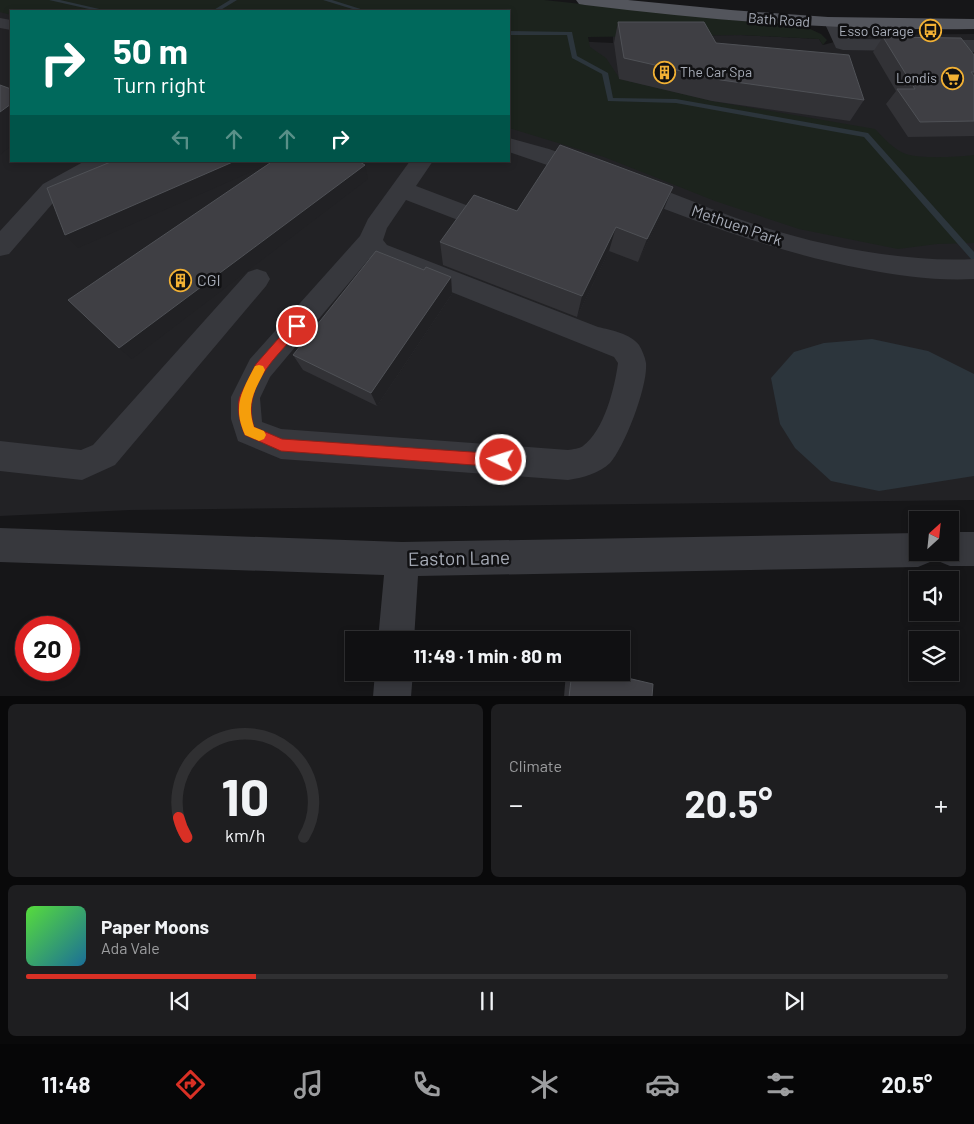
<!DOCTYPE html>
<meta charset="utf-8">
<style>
:root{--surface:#101012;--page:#1e1e20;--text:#f1f3f6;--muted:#9c9d9f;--line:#303032;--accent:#d93025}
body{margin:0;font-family:Barlow,sans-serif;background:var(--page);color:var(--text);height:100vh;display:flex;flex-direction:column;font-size:19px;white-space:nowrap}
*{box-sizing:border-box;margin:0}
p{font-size:16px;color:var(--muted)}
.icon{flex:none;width:28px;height:28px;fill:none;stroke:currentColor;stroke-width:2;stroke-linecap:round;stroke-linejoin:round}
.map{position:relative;height:696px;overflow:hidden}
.details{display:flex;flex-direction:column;gap:8px;padding:8px;background:#09090a;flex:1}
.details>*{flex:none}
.hud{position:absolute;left:10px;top:10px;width:500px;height:152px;border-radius:0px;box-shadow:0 2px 8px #0003,0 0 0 1px var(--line);background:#00695c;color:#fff;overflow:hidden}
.needle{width:32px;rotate:27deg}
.buttons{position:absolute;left:909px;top:511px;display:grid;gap:10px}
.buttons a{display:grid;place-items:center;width:50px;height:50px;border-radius:0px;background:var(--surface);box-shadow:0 2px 8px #0003,0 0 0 1px var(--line);font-size:25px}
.speed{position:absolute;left:15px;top:616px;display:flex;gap:10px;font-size:25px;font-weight:700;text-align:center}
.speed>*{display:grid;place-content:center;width:65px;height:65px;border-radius:50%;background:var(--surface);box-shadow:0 2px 8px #0003,0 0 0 1px var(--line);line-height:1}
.speed .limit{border:8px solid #d22;background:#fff;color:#111}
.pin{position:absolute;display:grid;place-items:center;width:42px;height:42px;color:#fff;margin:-21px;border:2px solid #fff;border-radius:50%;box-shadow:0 1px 5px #0007}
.me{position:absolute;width:55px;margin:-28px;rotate:274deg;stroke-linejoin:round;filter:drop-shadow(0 0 4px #0008)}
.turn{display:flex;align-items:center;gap:18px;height:105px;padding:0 20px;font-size:22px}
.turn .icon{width:65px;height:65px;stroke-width:2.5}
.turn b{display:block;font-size:35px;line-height:42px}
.lanes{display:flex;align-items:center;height:48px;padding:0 20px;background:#0003;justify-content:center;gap:25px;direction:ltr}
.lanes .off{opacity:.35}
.big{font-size:38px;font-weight:700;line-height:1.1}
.details .tile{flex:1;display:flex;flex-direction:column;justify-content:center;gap:8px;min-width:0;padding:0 18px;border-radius:8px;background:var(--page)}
.details .dial{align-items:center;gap:0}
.dial svg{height:130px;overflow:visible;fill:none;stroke:var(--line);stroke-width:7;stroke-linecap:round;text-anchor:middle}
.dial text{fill:var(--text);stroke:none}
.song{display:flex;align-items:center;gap:15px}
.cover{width:60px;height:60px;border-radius:8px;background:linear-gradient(135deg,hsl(110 70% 55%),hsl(200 70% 35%))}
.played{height:5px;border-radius:2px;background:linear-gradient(90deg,var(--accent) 25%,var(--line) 25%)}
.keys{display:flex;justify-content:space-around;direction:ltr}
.heat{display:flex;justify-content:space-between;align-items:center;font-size:28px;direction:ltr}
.details .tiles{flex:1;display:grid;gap:8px;grid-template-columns:1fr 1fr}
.tile:last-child{grid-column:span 2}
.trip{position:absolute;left:345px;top:631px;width:285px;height:50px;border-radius:0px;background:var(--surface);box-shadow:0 2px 8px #0003,0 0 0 1px var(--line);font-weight:700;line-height:50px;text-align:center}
.tab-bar{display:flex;height:80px;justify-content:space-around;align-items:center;background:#060607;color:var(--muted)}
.tab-bar .icon{width:35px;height:35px}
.tab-bar .on{color:var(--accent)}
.tab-bar b{font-size:22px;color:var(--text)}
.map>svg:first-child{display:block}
.built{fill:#222225}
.green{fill:#1c231d}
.water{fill:#2c353c}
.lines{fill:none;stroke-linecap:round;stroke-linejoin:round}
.stream{fill:#2c353c;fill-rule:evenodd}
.minor{fill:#37383d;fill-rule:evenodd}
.major{fill:#53555c;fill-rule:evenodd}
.wall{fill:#323236}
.shaded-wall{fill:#212124}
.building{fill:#3f3f44;stroke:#4f5156}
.route{fill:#d93025;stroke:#8d1f18}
.slow{fill:#f59e0b}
.labels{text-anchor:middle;stroke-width:5;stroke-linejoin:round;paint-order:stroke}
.far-street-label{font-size:14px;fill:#a8adb8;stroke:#111113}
.far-poi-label{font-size:14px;fill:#a8adb8;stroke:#111113;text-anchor:end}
.street-label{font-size:16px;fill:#a8adb8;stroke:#111113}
.poi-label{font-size:16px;fill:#a8adb8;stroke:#111113;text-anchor:start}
.near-street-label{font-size:19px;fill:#a8adb8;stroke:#111113}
</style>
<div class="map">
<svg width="974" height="697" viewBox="0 0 974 697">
<rect width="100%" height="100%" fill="#161618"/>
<path class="built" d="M0,0l3,12 8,1v148h498v-123l104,5v-7l128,-1 78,4 4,6 38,-10 113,-1v466l-844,10 -130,6z"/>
<path class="green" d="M0,0h544l264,28 13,6 6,6 -4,5 -4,-6 -78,-4 -153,2 2,10 16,11 14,21 92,22 163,28c10,10 18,20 31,25 14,5 53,3 68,1v88l-37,1 -39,5 -99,-20 -84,-28 -111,-44 -95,-29v-117h-498v4l-11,-3z"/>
<path class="water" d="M872,339l56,12 46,23v102l-95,15 -48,-10 -36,-33 -15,-24 -9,-46 23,-26 30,-9z"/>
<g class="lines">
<path class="stream" d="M49,0h11l48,11h-10z
M230,0h7l-18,11h-7z
M323,0h9l35,11h-8z
M509,31l63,1 5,24 31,17 5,25 63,1 192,34 106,119v8l-3,-1 -107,-122 -188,-34 -68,-2 -6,-27 -30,-16 -5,-23h-58z"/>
<path class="minor" d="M0,18l11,2v10l-11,-2z
M834,19l6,1 10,19 124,1v12l-131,-2 -7,-2 -11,-24 3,-4z
M509,138l40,11 47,17 3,5 -3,5 -8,3 -79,-27z
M85,161h32l-3,5 -24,10 -31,20 -50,58 -9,2v-25l43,-47z
M410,161h23l-17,25 50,19 4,6 -4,6 -8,3 -52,-20 -19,28 -4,12 4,5 211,82c13,3 33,7 41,18 3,5 6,12 7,18 2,23 -21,83 -36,100 -10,10 -28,15 -42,17l-287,-21 -43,-18 -7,-22v-22l19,-38 110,-123 8,-17zM369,259l245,98 4,6c-3,24 -14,68 -35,83 -4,3 -10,3 -15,4l-287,-21 -19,-7 -2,-24 10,-21z
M633,180c35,10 69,26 103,38 70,25 163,45 238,41v20c-37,2 -73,-3 -110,-10 -85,-16 -158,-44 -239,-75l-3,-6 3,-6z
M257,269l9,3 4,7 -4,7 -151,179 -33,15 -82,-9v-30l81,9 12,-5 155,-173z
M0,528l402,14 516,-9v19h16l-4,10 -12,5 -500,9 -4,64h-36l6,-65 -384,-13z
M950,532h24v34h-24l-12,-5 -3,-9h15z
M375,672h38l-2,25h-38z"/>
<path class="major" d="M576,0h52l103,10 97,7 146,2v10c-131,2 -259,-8 -389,-24l-6,-1z"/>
</g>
<path class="wall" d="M618,22l98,21 148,57 -14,21 -138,-20 -93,-22 -5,-36z
M883,37l91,18v81l-66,1 -22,-33 10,-13 -23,-39z
M673,187l-10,24 -25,51 -29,-11 -32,66 -134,-52 -3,-23 77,-31z
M424,270l27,7 1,17 -75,112 -74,-36 -10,-15z
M566,672h40v1l46,24h-88z"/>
<path class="shaded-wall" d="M11,104v42l-11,9v-43z
M235,161h33l1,3 -191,84 -13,-13z
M365,165l3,14 -236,180 -13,-11z
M673,187l-10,24 -25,51 9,-23z
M616,227l-7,24 -32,66 5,-21z
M451,277l1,17 -75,112 -6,-13z"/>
<path class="building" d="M618,22h86l12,21 133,12 15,45 -143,-20 -97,-22z
M883,37l78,1 13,17v17h-3l3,4v45l-54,1 -23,-33h18z
M0,85l11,4v15l-11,8z
M560,145l113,42 -26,52 -31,-12 -34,69 -142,-54 34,-47 43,16z
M113,161h122l-170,74 -18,-47z
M269,161h89l7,4 -246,183 -51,-48 202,-137z
M376,251l48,19 2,-3 25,10 -80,116 -78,-38z
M572,672h34v1l47,11 -1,13h-83z"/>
<path class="route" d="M297,321l5,5 -1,3c-24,27 -60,58 -47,98l28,12 219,15 5,2 2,4 -2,5 -5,2 -220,-16 -36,-16c-5,-12 -10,-29 -4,-41l15,-30 37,-42z"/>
<path class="slow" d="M259,365l4,1 2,4c-10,21 -19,32 -11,57l10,4 2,4 -2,4 -5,2 -14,-6c-13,-29 -3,-44 10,-69z"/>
<defs>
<symbol id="bus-ring" viewBox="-11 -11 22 22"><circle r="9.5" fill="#111113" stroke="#f2b134" stroke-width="1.5"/><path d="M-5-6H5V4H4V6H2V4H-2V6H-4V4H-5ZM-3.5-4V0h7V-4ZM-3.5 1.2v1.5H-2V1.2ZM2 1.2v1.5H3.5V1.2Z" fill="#f2b134"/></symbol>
<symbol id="building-ring" viewBox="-11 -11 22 22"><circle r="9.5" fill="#111113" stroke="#f2b134" stroke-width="1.5"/><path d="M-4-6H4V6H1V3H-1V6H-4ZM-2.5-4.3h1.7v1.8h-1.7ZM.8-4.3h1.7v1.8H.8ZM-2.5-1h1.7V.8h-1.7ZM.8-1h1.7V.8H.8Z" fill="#f2b134"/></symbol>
<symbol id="supermarket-ring" viewBox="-11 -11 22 22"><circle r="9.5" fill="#111113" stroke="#f2b134" stroke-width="1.5"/><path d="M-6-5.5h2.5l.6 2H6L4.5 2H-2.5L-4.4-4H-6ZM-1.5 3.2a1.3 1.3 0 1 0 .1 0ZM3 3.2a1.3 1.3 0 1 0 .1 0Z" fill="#f2b134"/></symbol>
</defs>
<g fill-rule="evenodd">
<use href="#bus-ring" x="918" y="18" width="25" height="25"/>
<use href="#building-ring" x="652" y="60" width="25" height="25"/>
<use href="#supermarket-ring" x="940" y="66" width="25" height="25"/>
<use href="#building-ring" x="168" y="268" width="25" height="25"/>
</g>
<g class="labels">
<g class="far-street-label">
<text transform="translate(779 20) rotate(4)" y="5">Bath Road</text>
</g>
<g class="far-poi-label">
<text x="914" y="36">Esso Garage</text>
<text x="680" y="77" text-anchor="start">The Car Spa</text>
<text x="937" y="83">Londis</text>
</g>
<g class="street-label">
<text transform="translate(737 225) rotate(19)" y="6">Methuen Park</text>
</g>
<g class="poi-label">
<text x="197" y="286">CGI</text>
</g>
<g class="near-street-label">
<text transform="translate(459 558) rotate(-1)" y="7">Easton Lane</text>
</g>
</g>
</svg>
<div class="buttons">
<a><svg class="needle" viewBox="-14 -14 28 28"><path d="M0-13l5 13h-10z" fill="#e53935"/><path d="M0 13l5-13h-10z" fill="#9c9d9f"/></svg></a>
<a><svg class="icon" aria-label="sound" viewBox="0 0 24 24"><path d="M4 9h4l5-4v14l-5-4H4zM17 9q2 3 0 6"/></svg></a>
<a><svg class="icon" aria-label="layers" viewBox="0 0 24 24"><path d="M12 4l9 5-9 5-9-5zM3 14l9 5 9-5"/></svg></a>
</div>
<div class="speed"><div class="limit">20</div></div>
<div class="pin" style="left:297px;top:326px;background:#d93025"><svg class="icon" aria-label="arrive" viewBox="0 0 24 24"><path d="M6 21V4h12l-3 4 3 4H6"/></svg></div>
<svg class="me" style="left:501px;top:460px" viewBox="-20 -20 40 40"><circle r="17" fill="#d93025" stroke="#fff" stroke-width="3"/><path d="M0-11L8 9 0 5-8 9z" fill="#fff"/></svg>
<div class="trip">11:49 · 1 min · 80 m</div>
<div class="hud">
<div class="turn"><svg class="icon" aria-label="right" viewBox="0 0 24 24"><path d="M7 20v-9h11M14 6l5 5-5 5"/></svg><div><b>50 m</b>Turn right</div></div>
<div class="lanes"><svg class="icon off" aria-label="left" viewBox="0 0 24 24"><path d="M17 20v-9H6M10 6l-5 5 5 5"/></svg><svg class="icon off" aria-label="ahead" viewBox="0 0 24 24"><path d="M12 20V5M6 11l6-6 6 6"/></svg><svg class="icon off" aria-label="ahead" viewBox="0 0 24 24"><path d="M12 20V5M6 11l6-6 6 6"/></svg><svg class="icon" aria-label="right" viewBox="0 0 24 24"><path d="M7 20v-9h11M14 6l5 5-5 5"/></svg></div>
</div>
</div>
<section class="details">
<div class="tiles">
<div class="tile dial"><svg viewBox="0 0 100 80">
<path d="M14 69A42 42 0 1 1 86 69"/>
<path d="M14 69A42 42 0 0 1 9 57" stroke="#d93025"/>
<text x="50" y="56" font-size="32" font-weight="700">10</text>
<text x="50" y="72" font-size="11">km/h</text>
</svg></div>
<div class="tile"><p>Climate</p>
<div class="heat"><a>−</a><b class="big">20.5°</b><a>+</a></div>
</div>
<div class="tile">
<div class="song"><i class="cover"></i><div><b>Paper Moons</b><p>Ada Vale</p></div></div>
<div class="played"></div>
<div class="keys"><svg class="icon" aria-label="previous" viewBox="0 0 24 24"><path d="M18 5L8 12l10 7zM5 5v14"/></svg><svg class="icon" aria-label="pause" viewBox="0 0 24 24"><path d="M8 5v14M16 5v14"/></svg><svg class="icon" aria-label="next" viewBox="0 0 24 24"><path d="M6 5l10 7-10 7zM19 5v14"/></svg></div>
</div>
</div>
</section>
<nav class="tab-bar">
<b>11:48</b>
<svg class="icon on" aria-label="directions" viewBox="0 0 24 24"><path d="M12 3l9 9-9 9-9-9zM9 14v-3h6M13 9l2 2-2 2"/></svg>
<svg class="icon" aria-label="music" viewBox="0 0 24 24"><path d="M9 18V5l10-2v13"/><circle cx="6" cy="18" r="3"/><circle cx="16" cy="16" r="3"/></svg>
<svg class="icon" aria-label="phone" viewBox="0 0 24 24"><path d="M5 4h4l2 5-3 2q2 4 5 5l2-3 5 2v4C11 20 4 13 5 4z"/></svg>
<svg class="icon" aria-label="climate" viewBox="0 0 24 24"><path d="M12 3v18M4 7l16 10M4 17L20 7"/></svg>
<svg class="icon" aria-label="car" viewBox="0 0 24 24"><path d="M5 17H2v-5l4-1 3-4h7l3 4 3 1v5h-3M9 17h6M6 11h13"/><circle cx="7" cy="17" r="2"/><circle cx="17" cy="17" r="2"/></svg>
<svg class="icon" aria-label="filters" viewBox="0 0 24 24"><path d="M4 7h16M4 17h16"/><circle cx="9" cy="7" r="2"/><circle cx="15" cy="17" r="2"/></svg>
<b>20.5°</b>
</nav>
